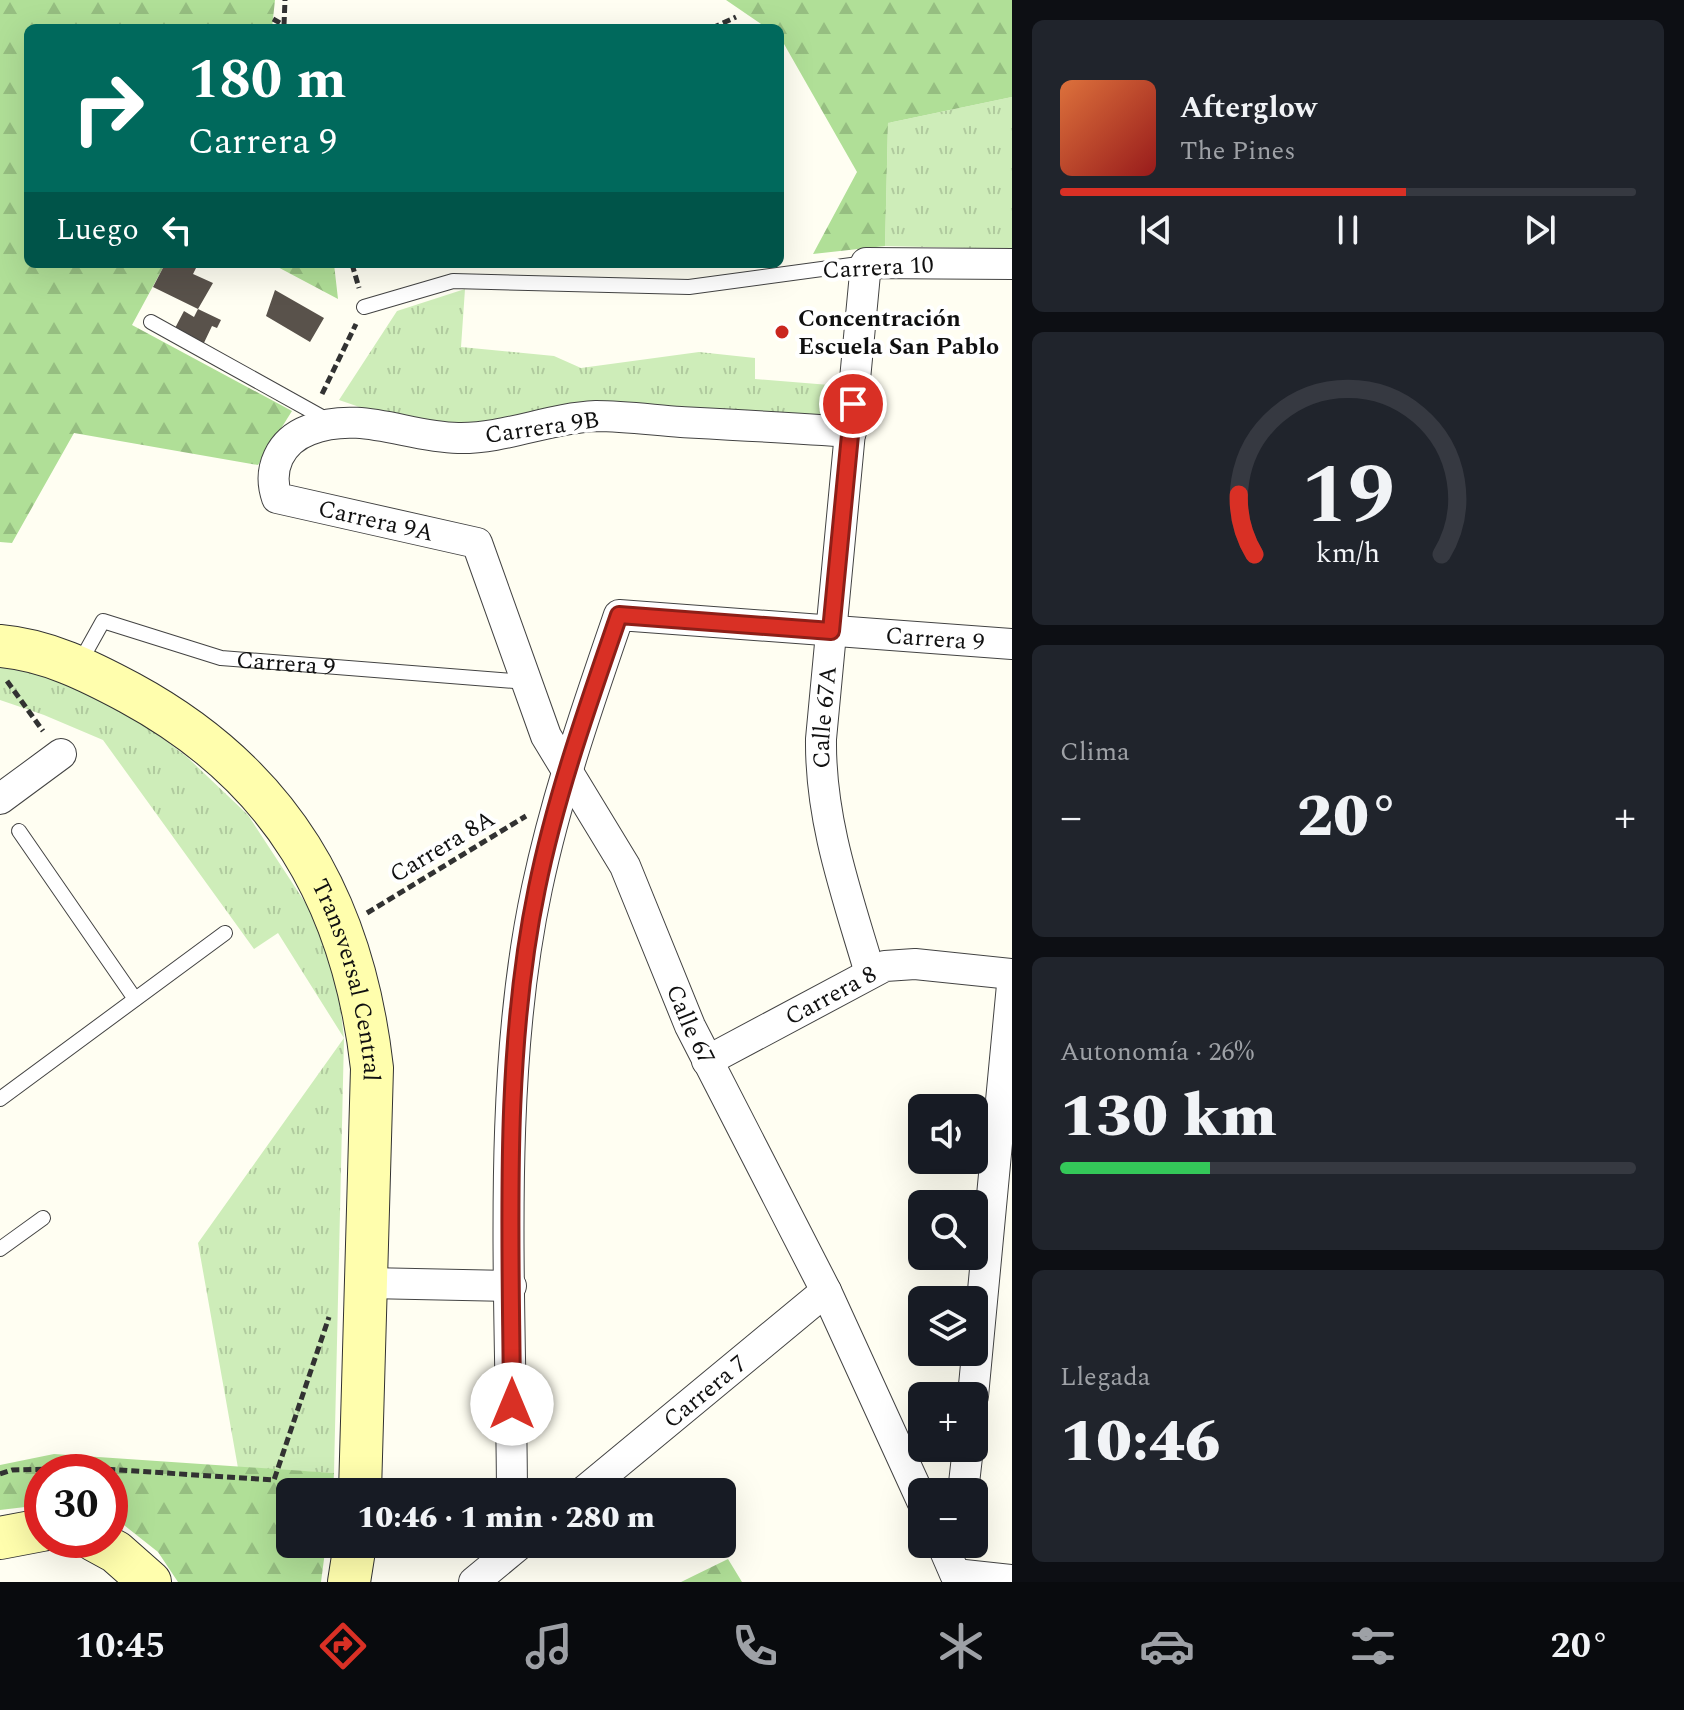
<!DOCTYPE html>
<html lang="es">
<meta charset="utf-8">
<style>
:root{--surface:#171b24;--page:#20242c;--text:#f1f3f6;--muted:#9ea1a6;--line:#363941;--accent:#d93025}
body{margin:0;font-family:Spectral,serif;background:var(--page);color:var(--text);height:100vh;display:flex;flex-direction:column;font-size:30px;white-space:nowrap}
*{box-sizing:border-box;margin:0}
p{font-size:26px;color:var(--muted)}
.icon{flex:none;width:44px;height:44px;fill:none;stroke:currentColor;stroke-width:2;stroke-linecap:round;stroke-linejoin:round}
.map{position:relative;flex:1;overflow:hidden}
.side{display:flex;flex-direction:column;gap:20px;padding:20px;background:#0d0f14;width:672px}
.side>*{flex:none}
.top-card{position:absolute;left:24px;top:24px;width:760px;height:244px;border-radius:12px;box-shadow:0 8px 32px #0002;background:#00695c;color:#fff;overflow:hidden}
.controls{position:absolute;left:908px;top:1094px;display:grid;gap:16px}
.controls a{display:grid;place-items:center;width:80px;height:80px;border-radius:12px;background:var(--surface);box-shadow:0 8px 32px #0002;font-size:40px}
.speed{position:absolute;left:24px;top:1454px;display:flex;gap:16px;font-size:40px;font-weight:700;text-align:center}
.speed>*{display:grid;place-content:center;width:104px;height:104px;border-radius:50%;background:var(--surface);box-shadow:0 8px 32px #0002;line-height:1}
.speed .limit{border:12px solid #d22;background:#fff;color:#111}
.pin{position:absolute;display:grid;place-items:center;width:68px;height:68px;color:#fff;margin:-34px;border:4px solid #fff;border-radius:50%;box-shadow:0 2px 8px #0007}
.me{position:absolute;width:88px;margin:-44px;rotate:0deg;stroke-linejoin:round;filter:drop-shadow(0 0 6px #0008)}
.turn{display:flex;align-items:center;gap:28px;height:168px;padding:0 32px;font-size:36px}
.turn .icon{width:104px;height:104px;stroke-width:2.5}
.turn b{display:block;font-size:56px;line-height:68px}
.then{display:flex;align-items:center;height:76px;padding:0 32px;background:#0003;gap:16px;font-size:30px}
.big{font-size:60px;font-weight:800;line-height:1.1}
.side .tile{flex:1;display:flex;flex-direction:column;justify-content:center;gap:12px;min-width:0;padding:0 28px;border-radius:12px;background:var(--page)}
.side .dial{align-items:center;gap:0}
.dial svg{height:208px;overflow:visible;fill:none;stroke:var(--line);stroke-width:7;stroke-linecap:round;text-anchor:middle}
.dial text{fill:var(--text);stroke:none}
.song{display:flex;align-items:center;gap:24px}
.cover{width:96px;height:96px;border-radius:12px;background:linear-gradient(135deg,hsl(20 70% 55%),hsl(0 70% 35%))}
.played{height:8px;border-radius:4px;background:linear-gradient(90deg,var(--accent) 60%,var(--line) 60%)}
.keys{display:flex;justify-content:space-around;direction:ltr}
.heat{display:flex;justify-content:space-between;align-items:center;font-size:44px;direction:ltr}
.charge{height:12px;border-radius:6px;background:linear-gradient(90deg,#34c759 26%,var(--line) 0)}
.trip{position:absolute;left:276px;top:1478px;width:460px;height:80px;border-radius:12px;background:var(--surface);box-shadow:0 8px 32px #0002;font-weight:800;line-height:80px;text-align:center}
.tab-bar{display:flex;height:128px;justify-content:space-around;align-items:center;background:#090b0e;color:var(--muted)}
.tab-bar .icon{width:56px;height:56px}
.tab-bar .current{color:var(--accent)}
.tab-bar b{font-size:36px;color:var(--text)}
main{display:flex;flex:1;min-height:0}
.map>svg:first-child{display:block}
.grass{fill:url(#grass-tufts)}
.forest{fill:url(#forest-firs)}
.building{fill:#59524b}
.lines{fill:none;stroke-linecap:round;stroke-linejoin:round}
.service-casing{stroke:#434343;stroke-width:16}
.minor-casing{stroke:#434343;stroke-width:32}
.secondary-casing{stroke:#323232;stroke-width:44}
.path{stroke:#323232;stroke-width:5;stroke-dasharray:8 4;stroke-linecap:butt}
.service{stroke:#fff;stroke-width:14}
.minor{stroke:#fff;stroke-width:30}
.secondary{stroke:#fffead;stroke-width:42}
.route-casing{stroke:#8d1f18;stroke-width:20}
.route{stroke:#d93025;stroke-width:14}
.poi-dot{fill:#ca271e;stroke:#fff;stroke-width:3}
.labels{text-anchor:middle;stroke-width:8;stroke-linejoin:round;paint-order:stroke}
.street-label{font-size:24px;fill:#101010;stroke:#fff}
.poi-label{font-size:24px;font-weight:bold;fill:#101010;stroke:#fff;text-anchor:start}
</style>
<main>
<div class="map">
<svg width="1012" height="1582" viewBox="0 0 1012 1582">
<defs>
<pattern id="grass-tufts" width="24" height="20" patternUnits="userSpaceOnUse" patternTransform="scale(2)"><rect width="24" height="20" fill="#ceedb9"/><path d="M3 7l-1-3M5 7V3M7 7l1-3M15 17l-1-3M17 17v-4M19 17l1-3" fill="none" stroke="#b0ca9e"/></pattern>
<pattern id="forest-firs" width="22" height="20" patternUnits="userSpaceOnUse" patternTransform="scale(2)"><rect width="22" height="20" fill="#b0df97"/><path d="M5 1l3.5 6h-7zM16 11l3.5 6h-7z" fill="#96be81"/></pattern>
</defs>
<rect width="100%" height="100%" fill="#fffef2"/>
<path class="grass" d="M1012,97v152l-127,-3 3,-123z
M465,289l-4,58 93,9 27,12 118,-16 56,6v21l87,7 -3,34 -372,7 -55,-2 -73,-25 58,-89z
M0,667l52,10 76,35 59,45 61,58 62,95 27,68 7,60 -10,435 -96,-5 -40,-225 146,-205 -66,-105 -24,16 -151,-209 -59,-25 -44,-15z"/>
<path class="forest" d="M0,0h275l-3,28h-244v236h137l-33,61 160,86 -34,54 -184,-32 -62,110 -12,-1z
M726,0h286v97l-124,26 -3,123 -72,8 44,-82 -77,-135v-9h-13z
M272,264h62l4,35z
M54,1454l280,19 -1,19h-43v52h36l-5,38h-143l-20,-30 -48,-38v-42h-68v33l-42,5v-45z
M728,1559l14,23h-61z"/>
<path class="building" d="M165,264h33l-5,10 20,9 -15,26 -45,-22z
M275,290l49,28 -14,24 -44,-26z
M198,309l23,11 -4,8 -5,-2 -10,21 -28,-17 10,-19 10,6z"/>
<g class="lines">
<defs>
<g id="service">
<path d="M364,307l89,-26 236,6 177,-24"/>
<path d="M151,322l180,100"/>
<path id="s1" d="M79,664l24,-43 118,37 306,24"/>
<path d="M19,831l116,168"/>
<path d="M0,1099l225,-166"/>
<path d="M0,1249l43,-31"/>
</g>
<g id="minor">
<path id="s2" d="M851,432c-57,-4 -114,-7 -170,-10 -28,-2 -57,-6 -85,-6 -47,2 -91,23 -138,22 -52,-1 -98,-28 -149,-8 -29,11 -42,39 -32,68l200,45 69,193 79,130 65,160 136,265 96,210"/>
<path d="M0,799l61,-45"/>
<path id="s3" d="M870,973c-23,-78 -50,-152 -49,-234l45,-476 146,1"/>
<path id="s4" d="M707,1061l178,-95 30,-2 97,10"/>
<path d="M368,1283l143,3"/>
<path d="M973,1396l39,-411"/>
<path id="s5" d="M512,1492c-1,-196 -16,-413 25,-604 20,-94 51,-183 82,-273l393,29"/>
<path id="s6" d="M583,1492l243,-201"/>
<path d="M963,1492l5,-44"/>
<path d="M942,1544l13,30 57,6"/>
<path d="M474,1582l46,-38"/>
</g>
<g id="secondary">
<path id="s7" d="M0,646c47,4 89,25 130,47 151,82 223,207 242,375l-12,424"/>
<path d="M0,1538l42,-8"/>
<path d="M94,1540l22,12 34,30"/>
<path d="M349,1582l6,-38"/>
</g>
</defs>
<use href="#service" class="service-casing"/>
<use href="#minor" class="minor-casing"/>
<use href="#secondary" class="secondary-casing"/>
<path class="path" d="M273,19l16,9
M284,25l1,-25
M712,28l24,-11
M352,264l7,24
M322,394l34,-70
M7,681l36,50
M367,913l159,-97
M0,1474l12,-4 76,-2 186,12 55,-163"/>
<use href="#service" class="service"/>
<use href="#minor" class="minor"/>
<use href="#secondary" class="secondary"/>
</g>
<g class="lines">
<defs>
<path id="route" d="M512,1404c-1,-171 -10,-347 25,-516 19,-93 51,-183 82,-273l212,16 22,-227"/>
</defs>
<use href="#route" class="route-casing"/>
<use href="#route" class="route"/>
</g>
<circle class="poi-dot" cx="782" cy="332" r="8"/>
<g class="labels">
<g class="street-label">
<text transform="translate(878 267) rotate(-3)" y="8">Carrera 10</text>
<text transform="translate(542 427) rotate(-8)" y="8">Carrera 9B</text>
<text dy="8" stroke="none"><textPath href="#s2" startOffset="732">Carrera 9A</textPath></text>
<text dy="8" stroke="none"><textPath href="#s5" startOffset="1208">Carrera 9</textPath></text>
<text dy="8" stroke="none"><textPath href="#s1" startOffset="238">Carrera 9</textPath></text>
<text dy="8" stroke="none"><textPath href="#s3" startOffset="262">Calle 67A</textPath></text>
<text transform="translate(442 846) rotate(-31)" y="8">Carrera 8A</text>
<text dy="8" stroke="none"><textPath href="#s7" startOffset="514">Transversal Central</textPath></text>
<text dy="8" stroke="none"><textPath href="#s4" startOffset="140">Carrera 8</textPath></text>
<text dy="8" stroke="none"><textPath href="#s2" startOffset="1364">Calle 67</textPath></text>
<text dy="8" stroke="none"><textPath href="#s6" startOffset="158">Carrera 7</textPath></text>
</g>
<g class="poi-label">
<text x="798" y="326">Concentración<tspan x="798" dy="28">Escuela San Pablo</tspan></text>
</g>
</g>
</svg>
<div class="controls">
<a><svg class="icon" aria-label="sound" viewBox="0 0 24 24"><path d="M4 9h4l5-4v14l-5-4H4zM17 9q2 3 0 6"/></svg></a>
<a><svg class="icon" aria-label="search" viewBox="0 0 24 24"><circle cx="10" cy="10" r="6"/><path d="M15 15l6 6"/></svg></a>
<a><svg class="icon" aria-label="layers" viewBox="0 0 24 24"><path d="M12 4l9 5-9 5-9-5zM3 14l9 5 9-5"/></svg></a>
<a>+</a>
<a>−</a>
</div>
<div class="speed"><div class="limit">30</div></div>
<div class="pin" style="left:853px;top:404px;background:#d93025"><svg class="icon" aria-label="arrive" viewBox="0 0 24 24"><path d="M6 21V4h12l-3 4 3 4H6"/></svg></div>
<svg class="me" style="left:512px;top:1404px" viewBox="-20 -20 40 40"><circle r="19" fill="#fff"/><path d="M0-13L10 11 0 6-10 11z" fill="#d93025"/></svg>
<div class="trip">10:46 · 1 min · 280 m</div>
<div class="top-card">
<div class="turn"><svg class="icon" aria-label="right" viewBox="0 0 24 24"><path d="M7 20v-9h11M14 6l5 5-5 5"/></svg><div><b>180 m</b>Carrera 9</div></div>
<div class="then">Luego<svg class="icon" aria-label="left" viewBox="0 0 24 24"><path d="M17 20v-9H6M10 6l-5 5 5 5"/></svg></div>
</div>
</div>
<section class="side">
<div class="tile">
<div class="song"><i class="cover"></i><div><b>Afterglow</b><p>The Pines</p></div></div>
<div class="played"></div>
<div class="keys"><svg class="icon" aria-label="previous" viewBox="0 0 24 24"><path d="M18 5L8 12l10 7zM5 5v14"/></svg><svg class="icon" aria-label="pause" viewBox="0 0 24 24"><path d="M8 5v14M16 5v14"/></svg><svg class="icon" aria-label="next" viewBox="0 0 24 24"><path d="M6 5l10 7-10 7zM19 5v14"/></svg></div>
</div>
<div class="tile dial"><svg viewBox="0 0 100 80">
<path d="M14 69A42 42 0 1 1 86 69"/>
<path d="M14 69A42 42 0 0 1 8 46" stroke="#d93025"/>
<text x="50" y="56" font-size="32" font-weight="700">19</text>
<text x="50" y="72" font-size="11">km/h</text>
</svg></div>
<div class="tile"><p>Clima</p>
<div class="heat"><a>−</a><b class="big">20°</b><a>+</a></div>
</div>
<div class="tile"><p>Autonomía · 26%</p><b class="big">130 km</b><div class="charge"></div></div>
<div class="tile"><p>Llegada</p><b class="big">10:46</b></div>
</section>
</main>
<nav class="tab-bar">
<b>10:45</b>
<svg class="icon current" aria-label="directions" viewBox="0 0 24 24"><path d="M12 3l9 9-9 9-9-9zM9 14v-3h6M13 9l2 2-2 2"/></svg>
<svg class="icon" aria-label="music" viewBox="0 0 24 24"><path d="M9 18V5l10-2v13"/><circle cx="6" cy="18" r="3"/><circle cx="16" cy="16" r="3"/></svg>
<svg class="icon" aria-label="phone" viewBox="0 0 24 24"><path d="M5 4h4l2 5-3 2q2 4 5 5l2-3 5 2v4C11 20 4 13 5 4z"/></svg>
<svg class="icon" aria-label="climate" viewBox="0 0 24 24"><path d="M12 3v18M4 7l16 10M4 17L20 7"/></svg>
<svg class="icon" aria-label="car" viewBox="0 0 24 24"><path d="M5 17H2v-5l4-1 3-4h7l3 4 3 1v5h-3M9 17h6M6 11h13"/><circle cx="7" cy="17" r="2"/><circle cx="17" cy="17" r="2"/></svg>
<svg class="icon" aria-label="filters" viewBox="0 0 24 24"><path d="M4 7h16M4 17h16"/><circle cx="9" cy="7" r="2"/><circle cx="15" cy="17" r="2"/></svg>
<b>20°</b>
</nav>
